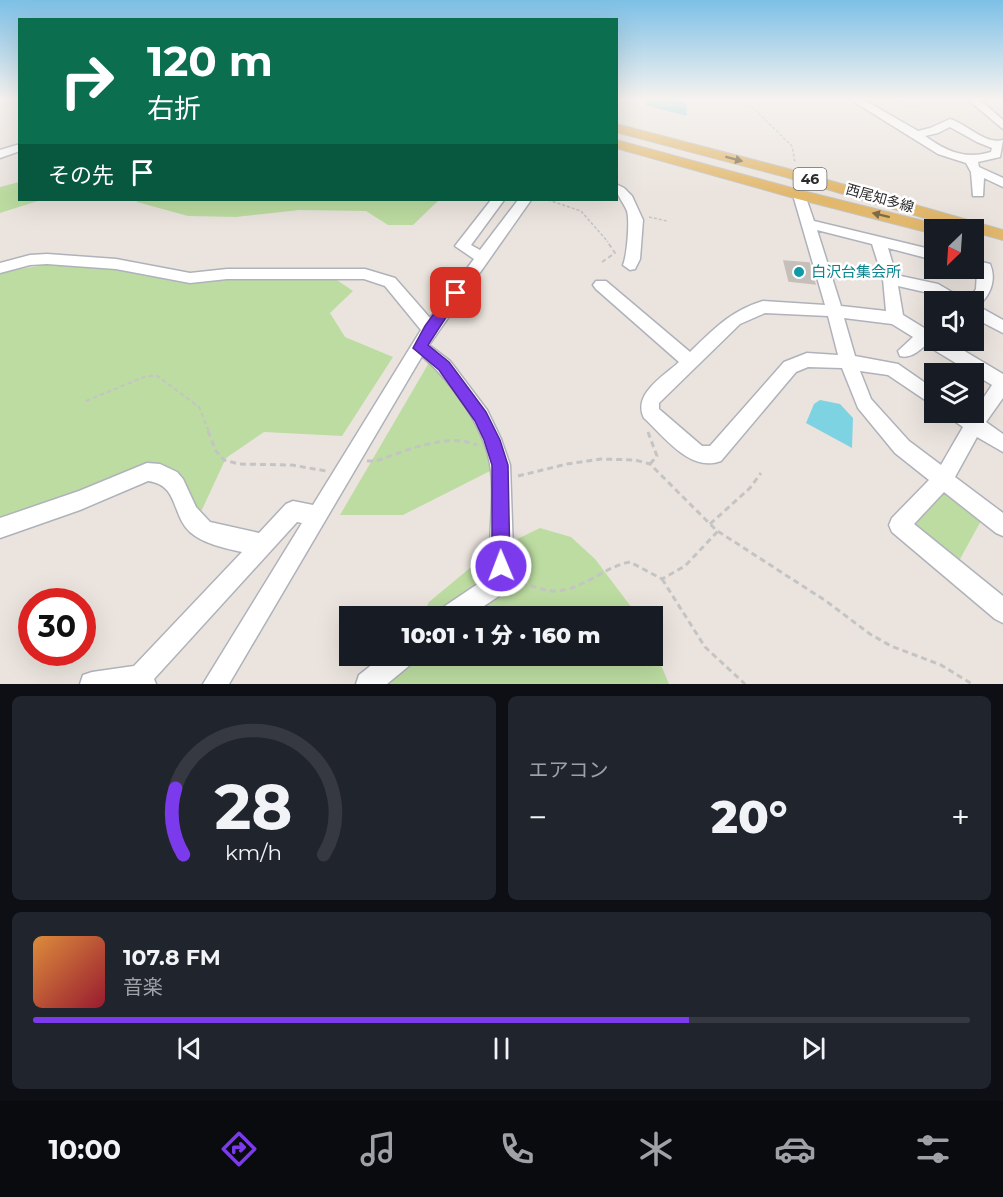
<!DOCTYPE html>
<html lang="ja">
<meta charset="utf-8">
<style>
:root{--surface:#171b24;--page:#20242c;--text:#f1f3f6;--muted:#9ea1a6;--line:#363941;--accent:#7c3aed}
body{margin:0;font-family:Montserrat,"Noto Sans JP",sans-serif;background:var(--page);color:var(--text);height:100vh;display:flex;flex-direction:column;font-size:22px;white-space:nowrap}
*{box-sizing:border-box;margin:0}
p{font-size:20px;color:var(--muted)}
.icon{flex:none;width:33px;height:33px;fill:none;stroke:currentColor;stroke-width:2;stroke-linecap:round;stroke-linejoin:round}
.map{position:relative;height:684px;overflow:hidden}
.side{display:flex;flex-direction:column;gap:12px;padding:12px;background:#0d0f14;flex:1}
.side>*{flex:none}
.banner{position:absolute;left:18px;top:18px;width:600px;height:183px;border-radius:0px;box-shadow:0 6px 24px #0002;background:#0b6e4f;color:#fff;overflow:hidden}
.needle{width:39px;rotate:205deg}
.buttons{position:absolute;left:924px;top:219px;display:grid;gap:12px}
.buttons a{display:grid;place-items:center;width:60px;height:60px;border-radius:0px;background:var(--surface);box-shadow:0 6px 24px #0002;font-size:30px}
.speed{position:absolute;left:18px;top:588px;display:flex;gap:12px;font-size:30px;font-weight:700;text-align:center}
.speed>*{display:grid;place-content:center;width:78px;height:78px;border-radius:50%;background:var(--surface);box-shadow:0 6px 24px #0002;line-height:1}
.speed .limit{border:9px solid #d22;background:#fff;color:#111}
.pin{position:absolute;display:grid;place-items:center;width:51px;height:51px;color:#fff;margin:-26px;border-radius:12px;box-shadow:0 3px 9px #0006}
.me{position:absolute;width:66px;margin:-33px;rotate:359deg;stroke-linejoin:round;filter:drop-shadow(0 0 4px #0008)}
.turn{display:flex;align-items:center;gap:21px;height:126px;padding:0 30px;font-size:27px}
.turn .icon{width:78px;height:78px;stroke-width:2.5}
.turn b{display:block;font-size:42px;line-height:51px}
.then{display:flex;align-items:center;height:57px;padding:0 30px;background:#0003;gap:12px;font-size:22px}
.big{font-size:45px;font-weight:800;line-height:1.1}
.side .widget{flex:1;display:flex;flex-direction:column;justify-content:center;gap:9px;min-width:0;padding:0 21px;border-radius:9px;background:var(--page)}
.side .dial{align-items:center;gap:0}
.dial svg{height:156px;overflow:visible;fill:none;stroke:var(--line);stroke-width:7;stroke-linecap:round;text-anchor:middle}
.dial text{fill:var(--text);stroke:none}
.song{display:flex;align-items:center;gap:18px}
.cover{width:72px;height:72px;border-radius:9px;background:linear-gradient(135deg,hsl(30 70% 55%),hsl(350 70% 35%))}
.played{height:6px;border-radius:3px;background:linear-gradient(90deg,var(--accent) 70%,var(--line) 70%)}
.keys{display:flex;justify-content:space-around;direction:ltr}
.heat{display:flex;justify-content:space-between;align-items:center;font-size:33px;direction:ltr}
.side .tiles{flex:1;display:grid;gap:12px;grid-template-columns:1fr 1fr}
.widget:last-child{grid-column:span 2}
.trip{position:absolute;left:339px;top:606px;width:324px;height:60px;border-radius:0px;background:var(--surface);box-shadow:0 6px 24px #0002;font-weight:800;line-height:60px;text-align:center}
.menu{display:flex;height:96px;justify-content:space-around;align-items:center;background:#090b0e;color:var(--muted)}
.menu .icon{width:42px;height:42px}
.menu .on{color:var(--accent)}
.menu b{font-size:27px;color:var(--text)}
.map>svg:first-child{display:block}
.green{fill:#bcdca1}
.water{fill:#7dd3e2}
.building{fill:#c4bfba;stroke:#c6c0b8;stroke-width:1.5}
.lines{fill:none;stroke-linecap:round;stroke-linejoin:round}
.minor-casing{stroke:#afb2ba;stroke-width:3}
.major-casing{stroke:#c4c4c4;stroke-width:2}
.path-far2{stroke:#c4c4c4;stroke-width:1.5;stroke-dasharray:3 2;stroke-linecap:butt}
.path-far1{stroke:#c4c4c4;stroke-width:2;stroke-dasharray:4.5 3;stroke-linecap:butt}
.path{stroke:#c4c4c4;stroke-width:3;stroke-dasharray:6 4;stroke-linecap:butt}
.minor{fill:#fff;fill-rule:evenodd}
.major{fill:#e2b86d;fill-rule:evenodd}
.oneway{fill:#7d6a49}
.route{fill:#7c3aed;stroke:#51269a;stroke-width:1.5}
.culture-dot{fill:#0f9aa8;stroke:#fff;stroke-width:2}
.labels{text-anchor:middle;stroke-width:5;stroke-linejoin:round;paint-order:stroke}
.shield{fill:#fff;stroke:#6b6b6b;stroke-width:1.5}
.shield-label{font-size:14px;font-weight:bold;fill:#2b2b2b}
.far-street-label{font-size:14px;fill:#2b2b2b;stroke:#fff}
.culture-label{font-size:15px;fill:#0d838f;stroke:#fff;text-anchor:start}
</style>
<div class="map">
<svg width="1003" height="684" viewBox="0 0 1003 684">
<rect width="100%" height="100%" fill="#ebe4de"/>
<path class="green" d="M19,182l1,18h21l-41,13v-26z
M137,200h302l-26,25h-25l-22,-14 -67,-1 -63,7 -48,-1 -51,-14z
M52,264l60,3 60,14 162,-3 19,13 -23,22 15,24 48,20 -51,79 -78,-4 -38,26 -26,56 -21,-38 -20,-10 -159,53v-247z
M430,361l56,74 10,33 -93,47h-63z
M943,491l39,28 -28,51 -55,-45z
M540,528l31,9 24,22 43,57h-216l7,-14 59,-49z
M653,646l16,38h-281l13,-28h251z"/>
<path class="water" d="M648,98h28l10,6 1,12 -42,-11z
M820,400l20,4 13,14 -1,30 -46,-25 8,-19z"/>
<path class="building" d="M784,261l25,2 6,21 -26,-3z"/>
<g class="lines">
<defs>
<path id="minor" d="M848,98h13l57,33 12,-3 20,-9c17,5 35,26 53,21l-3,17 -22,5 1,5 24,11v9l-19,-9 -1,18h-10l-2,-24 -5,-9 -28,-9zM950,127l27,15 15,6 -1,4c-26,8 -45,-1 -66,-16l13,-3z
M966,98h12l25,22v9z
M20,144v7l-20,7v-8z
M616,184l8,4 8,8 11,24 -3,39 -5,10 -5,1 -7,-5c4,-9 7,-44 4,-54 -4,-10 -11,-15 -11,-27z
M799,191l6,4 9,26 120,29v10l-46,-12 8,27 42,9 24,14 2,4h-20l-15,-9 -31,-7 5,29 31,19v6h12l57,34v24l-17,24 17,12v18l-26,-15 -22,40 48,36v23l-7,-3 -52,-41 -30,32 89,72v27l-8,-4 -103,-87 -3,-7 3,-7 37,-38 -34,-27 -37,-45 -16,-40 -34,-1 -12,5 -75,89c-31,12 -57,-25 -77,-43 -12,-24 20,-42 35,-56l-83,-73 -3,-4 3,-4h10l84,71c24,-23 40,-41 73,-51l62,4 -32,-110zM817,230l55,14 11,35 3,32 -45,-5zM765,313l63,3 10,39 -31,-2 -23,9 -74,84h-8l-43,-37v-6l81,-79zM844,318l48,6 21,13 -15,14 2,5c11,3 18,-5 26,-11l66,40 -18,27h-27l3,6 13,9 -22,38 -32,-24 -38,-42 -11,-28 28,4 46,31v-17l-36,-25 -43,-8z
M491,200h13l-33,45 9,5 38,-50h13l-102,145 21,16 37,49 14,29 9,26 4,115 -3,8 -42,28h-31l4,-8 49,-33c-4,-35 5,-78 -1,-111 -6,-37 -39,-83 -68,-108l-193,328h-26l99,-161 -5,-1 -143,157 2,5h-76l3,-9 9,-3 42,-6 108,-114c-18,-4 -38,-8 -52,-20 -19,-18 -11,-47 -42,-51l-68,29 -80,28v-20l79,-27 68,-28 13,1 17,8 6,7 13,28 14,15 49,11 27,-29 7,-3 20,4 108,-175 -36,-44 -21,-7h-137l-37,4 -74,-14 -69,-5 -17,1 -30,8v-10l30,-8 17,-1 69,5 74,14 37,-4h138l30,9 35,40 44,-59 -19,-13z
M974,260l16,4c7,16 0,32 -12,42l25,14v13l-29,-15v-16h-7l9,-13 1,-18 -8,-3h5z
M383,656h30l-3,9 -23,19h-31l3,-9z"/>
<path id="major" d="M616,124l180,47 207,59v10l-29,-8v-2h-9l-179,-53 -170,-45z
M616,140l187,51 141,35 2,4h-12v4l-140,-36 -178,-50z"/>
</defs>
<use href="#minor" class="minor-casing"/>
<use href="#major" class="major-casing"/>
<path class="path-far2" d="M897,98l20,8
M924,98l5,3
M751,106l41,40 3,17
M548,200l33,11 27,31
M649,217l18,4"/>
<path class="path-far1" d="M602,262l13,-9 -8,-12
M86,401l58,-24 12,-2 43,32 10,25"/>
<path class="path" d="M208,431l8,20 8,9 15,4 53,1 34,6
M648,432l9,24 -7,8
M367,461h9c30,-10 70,-29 101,-16
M518,476l49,-12 34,-5 34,1 15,4 66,66 110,71 44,33 21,12 50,19 31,19
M710,524l40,-36 11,-15
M662,579l43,68 40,37
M521,583c11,2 22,8 33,8 28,0 49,-24 76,-29l32,17 23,-13 33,-35"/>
<use href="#minor" class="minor"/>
<use href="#major" class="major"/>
</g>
<defs><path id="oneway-solid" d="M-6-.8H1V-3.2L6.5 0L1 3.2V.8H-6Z" transform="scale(1.5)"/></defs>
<g class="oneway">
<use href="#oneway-solid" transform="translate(734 159) rotate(15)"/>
<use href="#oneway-solid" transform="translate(881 215) rotate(-166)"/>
</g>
<linearGradient id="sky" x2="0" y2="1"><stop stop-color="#7dc0e6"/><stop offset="0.51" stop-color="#f6f3f0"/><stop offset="1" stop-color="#f6f3f0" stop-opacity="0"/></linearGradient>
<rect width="1003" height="194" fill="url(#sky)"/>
<path class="route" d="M456,288l6,5 -34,52 21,17 37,50 14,28 8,25 2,101 -3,6 -6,3 -7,-3 -2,-6v-101l-8,-25 -9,-19 -36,-51 -26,-22 12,-22 26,-36z"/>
<circle class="culture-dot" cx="799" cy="272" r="6"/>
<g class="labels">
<rect class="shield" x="793.5" y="168" width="33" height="22" rx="4.5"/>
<g class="shield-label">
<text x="810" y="184">46</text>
</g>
<g class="far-street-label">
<text transform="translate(880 198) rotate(16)" y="5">西尾知多線</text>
</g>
<g class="culture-label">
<text x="811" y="277">白沢台集会所</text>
</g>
</g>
</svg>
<div class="buttons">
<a><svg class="needle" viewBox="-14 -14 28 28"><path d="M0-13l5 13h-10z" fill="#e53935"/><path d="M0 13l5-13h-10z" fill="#9ea1a6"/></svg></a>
<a><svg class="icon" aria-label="sound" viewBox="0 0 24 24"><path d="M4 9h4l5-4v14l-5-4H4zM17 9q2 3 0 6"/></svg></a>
<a><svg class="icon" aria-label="layers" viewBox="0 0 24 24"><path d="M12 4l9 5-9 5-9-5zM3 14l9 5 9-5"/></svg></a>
</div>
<div class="speed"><div class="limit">30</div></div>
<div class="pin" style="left:456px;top:293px;background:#d93025"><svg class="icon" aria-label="arrive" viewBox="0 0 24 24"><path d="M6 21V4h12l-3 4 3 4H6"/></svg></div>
<svg class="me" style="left:501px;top:566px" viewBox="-20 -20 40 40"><circle r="17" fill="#7c3aed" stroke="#fff" stroke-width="3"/><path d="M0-11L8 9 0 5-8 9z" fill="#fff"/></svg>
<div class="trip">10:01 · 1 分 · 160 m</div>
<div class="banner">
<div class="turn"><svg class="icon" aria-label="right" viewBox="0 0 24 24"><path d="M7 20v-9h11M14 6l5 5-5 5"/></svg><div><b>120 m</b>右折</div></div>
<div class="then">その先<svg class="icon" aria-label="arrive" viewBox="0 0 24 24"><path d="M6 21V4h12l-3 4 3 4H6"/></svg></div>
</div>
</div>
<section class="side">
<div class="tiles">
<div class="widget dial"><svg viewBox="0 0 100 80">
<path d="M14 69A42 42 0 1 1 86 69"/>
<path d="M14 69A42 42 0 0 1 10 35" stroke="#7c3aed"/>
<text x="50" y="56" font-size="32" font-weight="700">28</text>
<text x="50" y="72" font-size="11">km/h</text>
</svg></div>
<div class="widget"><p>エアコン</p>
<div class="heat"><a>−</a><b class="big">20°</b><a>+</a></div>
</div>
<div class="widget">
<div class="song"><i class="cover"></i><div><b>107.8 FM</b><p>音楽</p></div></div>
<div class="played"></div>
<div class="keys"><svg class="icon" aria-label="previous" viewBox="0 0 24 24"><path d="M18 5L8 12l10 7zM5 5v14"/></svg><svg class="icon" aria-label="pause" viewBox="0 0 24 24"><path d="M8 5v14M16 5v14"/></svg><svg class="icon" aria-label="next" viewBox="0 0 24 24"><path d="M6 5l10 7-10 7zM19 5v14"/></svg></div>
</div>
</div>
</section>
<nav class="menu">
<b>10:00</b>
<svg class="icon on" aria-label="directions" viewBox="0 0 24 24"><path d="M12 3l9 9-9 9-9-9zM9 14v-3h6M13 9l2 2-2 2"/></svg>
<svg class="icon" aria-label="music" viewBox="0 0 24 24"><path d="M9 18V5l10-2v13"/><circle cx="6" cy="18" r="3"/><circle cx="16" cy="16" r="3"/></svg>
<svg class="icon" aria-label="phone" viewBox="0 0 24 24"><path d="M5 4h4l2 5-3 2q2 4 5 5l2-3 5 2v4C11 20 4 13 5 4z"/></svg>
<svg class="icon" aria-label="climate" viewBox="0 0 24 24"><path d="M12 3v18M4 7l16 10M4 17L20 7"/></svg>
<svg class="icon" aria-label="car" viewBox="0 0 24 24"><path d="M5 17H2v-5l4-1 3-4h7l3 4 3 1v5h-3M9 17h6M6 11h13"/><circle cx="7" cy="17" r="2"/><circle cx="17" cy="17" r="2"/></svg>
<svg class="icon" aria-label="filters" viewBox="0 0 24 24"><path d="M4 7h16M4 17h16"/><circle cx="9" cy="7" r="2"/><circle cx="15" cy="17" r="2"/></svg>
</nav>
